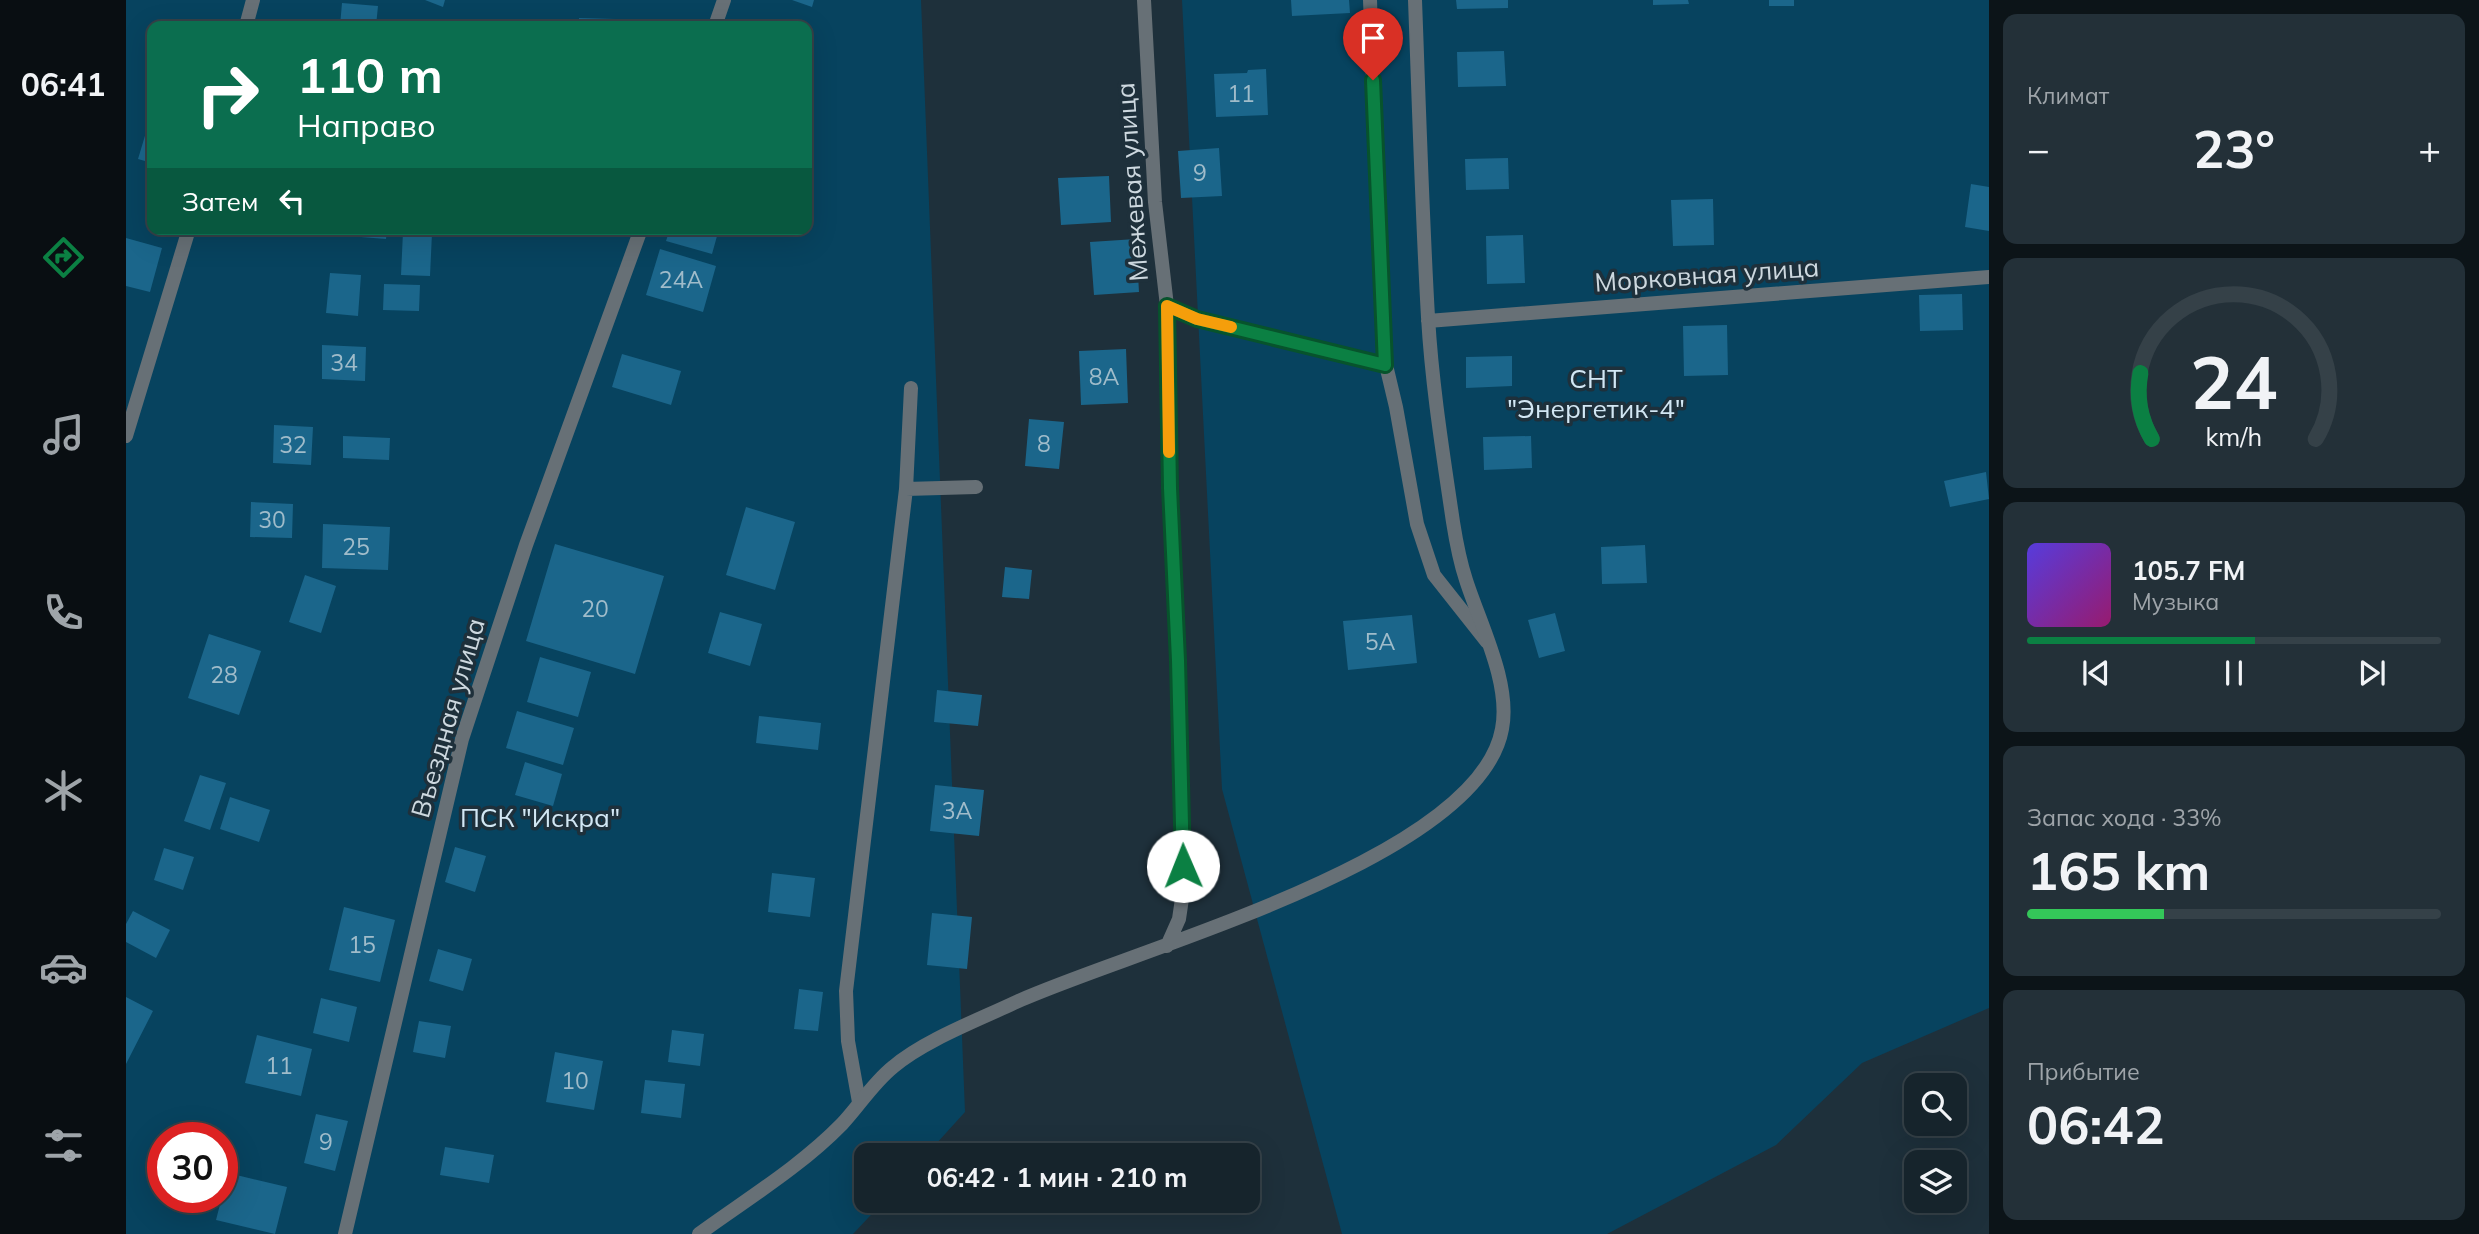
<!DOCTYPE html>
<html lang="ru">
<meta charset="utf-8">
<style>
:root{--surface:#16242c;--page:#233038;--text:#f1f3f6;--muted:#9ea4a9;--line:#354148;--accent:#0b8043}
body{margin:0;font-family:Mulish,sans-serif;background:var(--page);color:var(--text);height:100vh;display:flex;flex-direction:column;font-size:26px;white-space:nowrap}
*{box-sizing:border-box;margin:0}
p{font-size:23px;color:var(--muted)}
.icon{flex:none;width:38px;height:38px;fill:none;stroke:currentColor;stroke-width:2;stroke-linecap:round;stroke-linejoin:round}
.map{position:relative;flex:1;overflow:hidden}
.side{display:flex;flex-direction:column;gap:14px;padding:14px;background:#0c1418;width:490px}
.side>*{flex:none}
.hud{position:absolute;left:21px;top:21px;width:665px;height:214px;border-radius:14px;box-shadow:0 7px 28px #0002,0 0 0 2px var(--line);background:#0b6e4f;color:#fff;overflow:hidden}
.fabs{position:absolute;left:1778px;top:1073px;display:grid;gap:14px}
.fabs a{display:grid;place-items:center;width:63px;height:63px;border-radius:14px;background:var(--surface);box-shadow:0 7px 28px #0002,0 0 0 2px var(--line);font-size:35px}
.speed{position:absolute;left:21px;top:1122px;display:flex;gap:14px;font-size:35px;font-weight:700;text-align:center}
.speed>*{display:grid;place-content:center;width:91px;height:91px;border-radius:50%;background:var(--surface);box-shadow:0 7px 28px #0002,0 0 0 2px var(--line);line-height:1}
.speed .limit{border:10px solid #d22;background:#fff;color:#111}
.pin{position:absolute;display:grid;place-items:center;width:60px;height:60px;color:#fff;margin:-72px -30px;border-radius:50% 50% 50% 0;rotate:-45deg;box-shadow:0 0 7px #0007}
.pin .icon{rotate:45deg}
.me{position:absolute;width:77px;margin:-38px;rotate:359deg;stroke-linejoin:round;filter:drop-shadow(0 0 5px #0008)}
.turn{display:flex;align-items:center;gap:24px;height:147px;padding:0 35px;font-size:32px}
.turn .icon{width:91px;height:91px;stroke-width:2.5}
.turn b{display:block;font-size:49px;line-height:60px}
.then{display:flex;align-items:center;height:66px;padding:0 35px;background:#0003;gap:14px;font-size:26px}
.big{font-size:52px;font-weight:700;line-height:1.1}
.side .widget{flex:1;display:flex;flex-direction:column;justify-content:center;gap:10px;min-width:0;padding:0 24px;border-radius:14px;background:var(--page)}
.side .dial{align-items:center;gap:0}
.dial svg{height:182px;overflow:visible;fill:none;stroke:var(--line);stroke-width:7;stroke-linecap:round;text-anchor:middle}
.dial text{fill:var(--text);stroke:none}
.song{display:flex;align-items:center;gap:21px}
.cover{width:84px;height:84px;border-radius:10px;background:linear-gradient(135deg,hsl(250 70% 55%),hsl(320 70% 35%))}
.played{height:7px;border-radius:4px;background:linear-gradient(90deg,var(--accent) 55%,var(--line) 55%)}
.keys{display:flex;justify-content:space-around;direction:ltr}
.heat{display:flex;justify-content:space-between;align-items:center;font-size:38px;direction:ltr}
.charge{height:10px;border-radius:5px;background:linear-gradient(90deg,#34c759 33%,var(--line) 0)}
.trip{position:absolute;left:728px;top:1143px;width:406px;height:70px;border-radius:14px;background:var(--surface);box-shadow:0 7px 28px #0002,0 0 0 2px var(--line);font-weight:700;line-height:70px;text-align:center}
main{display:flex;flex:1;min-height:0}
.tabs{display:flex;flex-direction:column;width:126px;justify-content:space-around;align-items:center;background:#090e12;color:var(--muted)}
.tabs .icon{width:49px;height:49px}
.tabs .active{color:var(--accent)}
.tabs b{font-size:32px;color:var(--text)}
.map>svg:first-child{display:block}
.green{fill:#07435f;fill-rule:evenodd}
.building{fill:#1b668b}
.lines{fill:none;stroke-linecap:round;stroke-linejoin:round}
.service{stroke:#677076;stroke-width:14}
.minor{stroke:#677076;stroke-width:14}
.route-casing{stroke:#07532c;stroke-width:18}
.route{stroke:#0b8043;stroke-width:12}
.slow{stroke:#f59e0b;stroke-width:12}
.labels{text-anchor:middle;stroke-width:7;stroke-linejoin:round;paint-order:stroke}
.number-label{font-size:23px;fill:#a0bcca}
.street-label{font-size:26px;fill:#cdd8df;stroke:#1e303b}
.park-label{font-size:26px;fill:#d2e7f4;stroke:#1e303b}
</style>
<main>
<nav class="tabs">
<b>06:41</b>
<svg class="icon active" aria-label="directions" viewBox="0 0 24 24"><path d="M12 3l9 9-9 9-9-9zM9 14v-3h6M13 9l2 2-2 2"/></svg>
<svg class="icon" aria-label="music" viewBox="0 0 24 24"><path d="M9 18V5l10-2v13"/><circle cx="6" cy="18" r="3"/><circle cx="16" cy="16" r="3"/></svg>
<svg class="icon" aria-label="phone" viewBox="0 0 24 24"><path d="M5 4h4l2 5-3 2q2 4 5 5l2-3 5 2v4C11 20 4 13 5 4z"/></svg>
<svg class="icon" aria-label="climate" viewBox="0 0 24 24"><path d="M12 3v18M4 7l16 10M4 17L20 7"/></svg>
<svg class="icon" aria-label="car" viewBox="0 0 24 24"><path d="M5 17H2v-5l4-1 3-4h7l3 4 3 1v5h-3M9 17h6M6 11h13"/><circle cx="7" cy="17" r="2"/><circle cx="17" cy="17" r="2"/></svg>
<svg class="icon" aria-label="filters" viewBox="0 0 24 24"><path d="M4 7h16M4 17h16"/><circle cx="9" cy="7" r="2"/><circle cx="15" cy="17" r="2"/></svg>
</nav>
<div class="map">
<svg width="1863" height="1234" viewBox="0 0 1863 1234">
<rect width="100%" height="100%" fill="#1e303b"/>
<path class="green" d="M0,0h795l44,1112 -39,43h-60v45l18,1 -31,33h-727zM26,26h655v203h-655zM37,1138h59v59h-59z
M1056,0h807v1008l-127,55 -86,82 -169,89h-265l-120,-445z"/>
<path class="building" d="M299,0h20l-2,7z
M666,0h22l-2,7z
M1165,0h58l1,13 -58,3z
M1330,0h52v8l-51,1z
M1527,0h35l1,4 -36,1z
M1643,0h25v6h-25z
M216,3l36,3 -2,20h-36z
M453,18l37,1v7h-37z
M1378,51l2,35 -48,1 -1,-35z
M1140,69l2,46 -52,2 -2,-43 33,-1 1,-3z
M21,129l5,2v32l-14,-4z
M1093,148l3,48 -41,2 -3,-47z
M1382,158l1,31 -43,1 -1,-31z
M983,176l2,46 -50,3 -3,-47z
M1845,184l18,3v44l-24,-4z
M1587,199l1,46 -41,1 -2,-46z
M235,229h26l-1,10 -25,-2z
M544,229h49l-7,25 -46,-13z
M277,232l29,1 -2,43 -29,-1z
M1397,235l2,48 -38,1 -1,-48z
M0,238l36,10 -12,44 -24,-6z
M1010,239l3,53 -45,3 -4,-53z
M534,249l56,17 -13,46 -57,-17z
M204,273l31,2 -3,41 -32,-3z
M258,284l36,1 -1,26 -36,-1z
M1836,294l1,36 -43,1 -1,-36z
M1601,325l1,50 -44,1 -1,-50z
M196,345l44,2 -1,34 -43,-2z
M1000,349l2,54 -47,2 -2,-54z
M496,354l59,17 -10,34 -59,-18z
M1386,356v30l-46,2v-31z
M903,419l35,3 -5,47 -34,-3z
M148,425l39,2 -2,38 -38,-2z
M217,436l47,2 -1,22 -46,-2z
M1405,436l1,32 -48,2 -1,-33z
M1860,472l3,27 -39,8 -6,-26z
M125,502l42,2 -1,34 -42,-1z
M620,507l49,15 -20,68 -49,-15z
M197,524l67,3 -2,43 -66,-2z
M429,544l109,32 -29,98 -109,-33z
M1519,545l2,38 -45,1 -1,-37z
M879,567l27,3 -3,29 -27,-2z
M179,575l31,11 -15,47 -32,-11z
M594,612l42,12 -12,42 -42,-13z
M1429,613l10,38 -26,7 -11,-38z
M1286,615l5,48 -69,7 -5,-49z
M83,634l52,17 -22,64 -51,-17z
M414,657l51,15 -13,45 -51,-15z
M811,690l45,5 -4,31 -44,-4z
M391,711l57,17 -11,37 -57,-17z
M633,716l62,7 -3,27 -62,-7z
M399,762l37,12 -9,32 -38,-11z
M74,775l26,8 -16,47 -26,-9z
M809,785l49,5 -5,46 -49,-5z
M104,797l40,13 -11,32 -39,-13z
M329,847l31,9 -11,36 -30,-10z
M38,848l30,9 -11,33 -29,-10z
M646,873l43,5 -5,39 -42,-5z
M218,907l51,13 -15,62 -51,-12z
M7,911l37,19 -14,28 -30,-16v-18z
M806,913l40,4 -5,52 -40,-4z
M312,949l34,10 -9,32 -34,-10z
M673,989l24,3 -5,39 -24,-2z
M0,997l27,14 -27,53z
M195,998l36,9 -8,35 -36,-9z
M293,1021l32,5 -6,32 -32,-6z
M546,1030l32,4 -4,32 -32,-4z
M131,1035l55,14 -11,47 -56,-13z
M429,1052l48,9 -9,49 -48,-8z
M519,1080l40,4 -4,34 -40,-5z
M190,1114l32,7 -13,50 -31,-8z
M319,1147l49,8 -5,28 -49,-8z
M102,1173l59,14 -12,47 -59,-14z"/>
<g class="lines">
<path class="service" d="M1244,0l11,289 5,76
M120,26l7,-26
M1041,306l30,13 189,46 10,42 21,117 17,51 53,67
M0,436l63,-207
M780,489l70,-2
M733,1102l-11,-61 -2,-50 60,-502 5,-101"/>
<path class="minor" d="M1018,0l11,202 12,104v99l11,255 5,232 -4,27 -12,27
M589,26l9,-26
M1302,321l561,-44
M219,1234l117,-495 64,-194 115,-316
M573,1234c48,-35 101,-67 143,-110 17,-18 31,-41 51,-57 30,-26 85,-47 121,-64 112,-52 464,-142 488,-274 9,-46 -22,-105 -36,-149 -6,-18 -10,-39 -13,-58 -10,-68 -21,-136 -25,-205 -6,-105 -9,-211 -13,-317"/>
</g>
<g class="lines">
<defs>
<path id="route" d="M1057,866l-5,-206 -8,-172 -3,-182 30,13 188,46 -12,-285"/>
</defs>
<use href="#route" class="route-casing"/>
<use href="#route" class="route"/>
<path class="slow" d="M1043,452l-2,-146 30,13 34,8"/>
</g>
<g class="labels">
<g class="number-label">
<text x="1115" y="102">11</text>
<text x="1074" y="181">9</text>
<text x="555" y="288">24А</text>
<text x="218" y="371">34</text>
<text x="978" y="385">8А</text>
<text x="918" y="452">8</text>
<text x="167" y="453">32</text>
<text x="146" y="528">30</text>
<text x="230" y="555">25</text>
<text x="469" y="617">20</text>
<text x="1254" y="650">5А</text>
<text x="98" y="683">28</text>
<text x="831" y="819">3А</text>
<text x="236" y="953">15</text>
<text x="153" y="1074">11</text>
<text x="449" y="1089">10</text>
<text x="200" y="1150">9</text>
</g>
<g class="street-label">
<text transform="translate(1006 182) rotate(-94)" y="9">Межевая улица</text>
<text transform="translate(1581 275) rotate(-4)" y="9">Морковная улица</text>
<text transform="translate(322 718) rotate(-74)" y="9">Въездная улица</text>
</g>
<g class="park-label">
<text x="1470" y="388">СНТ<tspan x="1470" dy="30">"Энергетик-4"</tspan></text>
<text x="414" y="827">ПСК "Искра"</text>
</g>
</g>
</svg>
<div class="fabs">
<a><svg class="icon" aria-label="search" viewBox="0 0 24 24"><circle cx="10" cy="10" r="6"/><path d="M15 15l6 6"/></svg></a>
<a><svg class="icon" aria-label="layers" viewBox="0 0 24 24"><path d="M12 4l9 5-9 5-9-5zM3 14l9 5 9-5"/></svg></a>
</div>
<div class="speed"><div class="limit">30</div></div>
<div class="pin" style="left:1247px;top:80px;background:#d93025"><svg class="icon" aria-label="arrive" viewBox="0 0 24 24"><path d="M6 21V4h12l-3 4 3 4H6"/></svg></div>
<svg class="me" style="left:1057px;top:866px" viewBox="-20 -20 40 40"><circle r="19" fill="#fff"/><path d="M0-13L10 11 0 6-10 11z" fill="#0b8043"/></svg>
<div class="trip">06:42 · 1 мин · 210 m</div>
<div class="hud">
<div class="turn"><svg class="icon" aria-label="right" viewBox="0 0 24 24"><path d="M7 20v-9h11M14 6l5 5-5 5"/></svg><div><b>110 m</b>Направо</div></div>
<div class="then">Затем<svg class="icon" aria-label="left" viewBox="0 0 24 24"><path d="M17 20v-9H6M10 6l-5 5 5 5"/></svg></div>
</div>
</div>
<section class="side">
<div class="widget"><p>Климат</p>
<div class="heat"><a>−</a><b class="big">23°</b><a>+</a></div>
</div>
<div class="widget dial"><svg viewBox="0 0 100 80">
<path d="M14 69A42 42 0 1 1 86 69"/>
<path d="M14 69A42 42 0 0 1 9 40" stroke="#0b8043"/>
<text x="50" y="56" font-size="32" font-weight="700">24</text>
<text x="50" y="72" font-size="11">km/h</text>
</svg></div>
<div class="widget">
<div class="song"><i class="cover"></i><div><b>105.7 FM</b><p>Музыка</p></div></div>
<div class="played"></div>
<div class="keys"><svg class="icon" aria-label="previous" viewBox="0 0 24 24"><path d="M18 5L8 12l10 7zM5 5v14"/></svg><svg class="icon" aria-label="pause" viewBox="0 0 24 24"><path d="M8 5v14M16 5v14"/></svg><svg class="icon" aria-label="next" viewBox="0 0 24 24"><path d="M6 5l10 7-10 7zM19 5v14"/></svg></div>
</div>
<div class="widget"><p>Запас хода · 33%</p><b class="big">165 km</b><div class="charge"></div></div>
<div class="widget"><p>Прибытие</p><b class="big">06:42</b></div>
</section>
</main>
